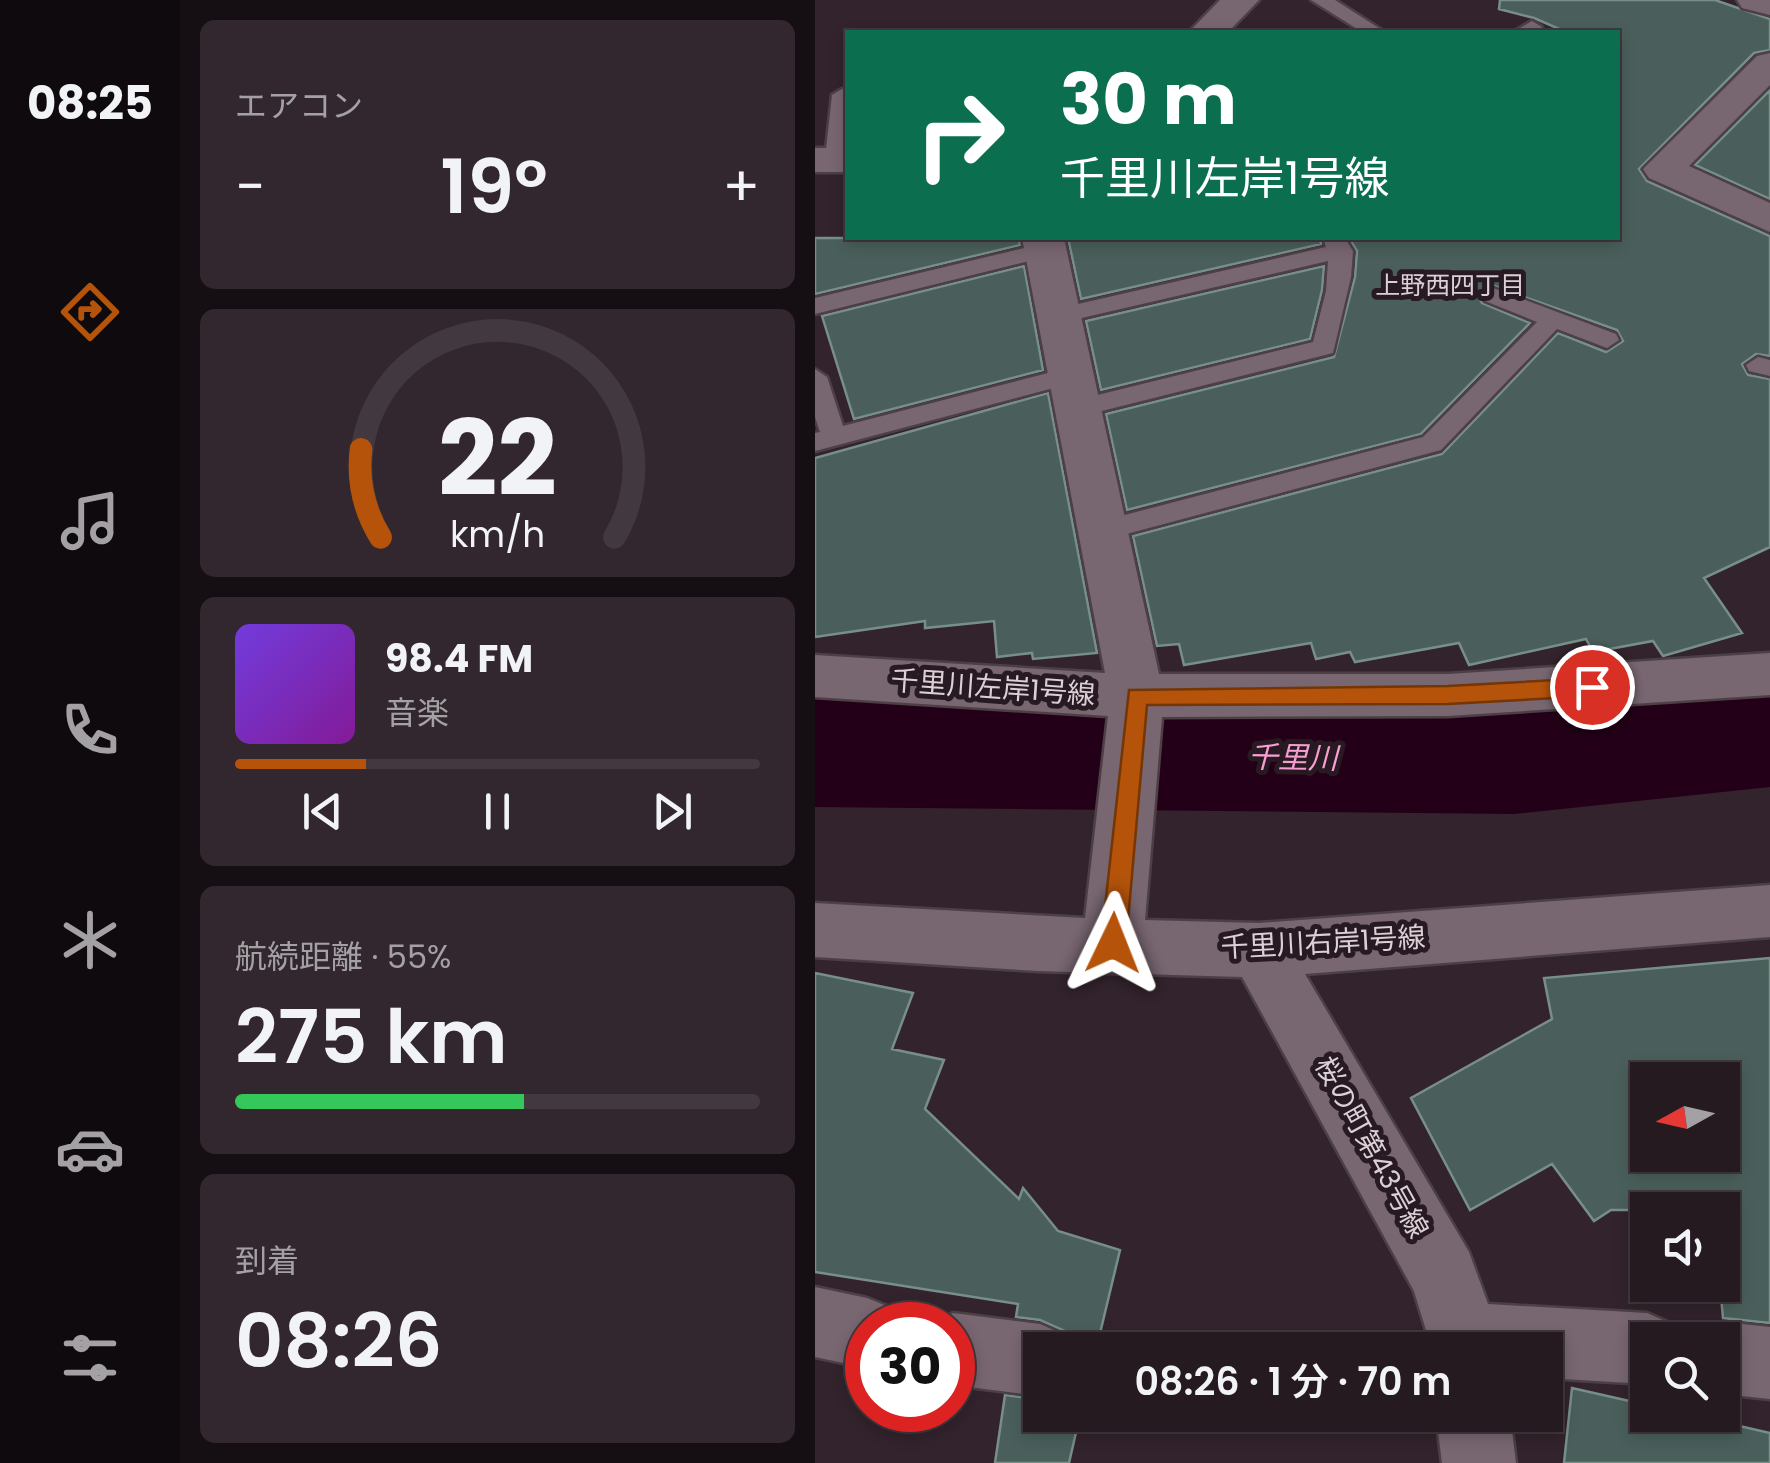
<!DOCTYPE html>
<html lang="ja">
<meta charset="utf-8">
<style>
:root{--surface:#261a21;--page:#32272e;--text:#f1f3f6;--muted:#a4a1a5;--line:#42383f;--accent:#b45309}
body{margin:0;font-family:Poppins,"Noto Sans JP",sans-serif;background:var(--page);color:var(--text);height:100vh;display:flex;flex-direction:column;font-size:38px;white-space:nowrap}
*{box-sizing:border-box;margin:0}
p{font-size:32px;color:var(--muted)}
.icon{flex:none;width:55px;height:55px;fill:none;stroke:currentColor;stroke-width:2;stroke-linecap:round;stroke-linejoin:round}
.map{position:relative;flex:1;overflow:hidden}
.sheet{display:flex;flex-direction:column;gap:20px;padding:20px;background:#150e12;width:635px}
.sheet>*{flex:none}
.top-card{position:absolute;left:30px;top:30px;width:775px;height:210px;border-radius:0px;box-shadow:0 5px 15px #0003,0 0 0 2px var(--line);background:#0b6e4f;color:#fff;overflow:hidden}
.needle{width:65px;rotate:262deg}
.controls{position:absolute;left:815px;top:1062px;display:grid;gap:20px}
.controls a{display:grid;place-items:center;width:110px;height:110px;border-radius:0px;background:var(--surface);box-shadow:0 5px 15px #0003,0 0 0 2px var(--line);font-size:50px}
.speed{position:absolute;left:30px;top:1302px;display:flex;gap:20px;font-size:50px;font-weight:700;text-align:center}
.speed>*{display:grid;place-content:center;width:130px;height:130px;border-radius:50%;background:var(--surface);box-shadow:0 5px 15px #0003,0 0 0 2px var(--line);line-height:1}
.speed .limit{border:15px solid #d22;background:#fff;color:#111}
.pin{position:absolute;display:grid;place-items:center;width:85px;height:85px;color:#fff;margin:-42px;border:5px solid #fff;border-radius:50%;box-shadow:0 2px 10px #0007}
.me{position:absolute;width:110px;margin:-55px;rotate:2deg;stroke-linejoin:round;filter:drop-shadow(0 0 8px #0008)}
.turn{display:flex;align-items:center;gap:35px;height:210px;padding:0 50px;font-size:45px}
.turn .icon{width:130px;height:130px;stroke-width:2.5}
.turn b{display:block;font-size:70px;line-height:85px}
.big{font-size:75px;font-weight:600;line-height:1.1}
.sheet .tile{flex:1;display:flex;flex-direction:column;justify-content:center;gap:15px;min-width:0;padding:0 35px;border-radius:15px;background:var(--page)}
.sheet .dial{align-items:center;gap:0}
.dial svg{height:260px;overflow:visible;fill:none;stroke:var(--line);stroke-width:7;stroke-linecap:round;text-anchor:middle}
.dial text{fill:var(--text);stroke:none}
.song{display:flex;align-items:center;gap:30px}
.cover{width:120px;height:120px;border-radius:15px;background:linear-gradient(135deg,hsl(260 70% 55%),hsl(290 70% 35%))}
.played{height:10px;border-radius:5px;background:linear-gradient(90deg,var(--accent) 25%,var(--line) 25%)}
.keys{display:flex;justify-content:space-around;direction:ltr}
.heat{display:flex;justify-content:space-between;align-items:center;font-size:55px;direction:ltr}
.charge{height:15px;border-radius:8px;background:linear-gradient(90deg,#34c759 55%,var(--line) 0)}
.trip{position:absolute;left:208px;top:1332px;width:540px;height:100px;border-radius:0px;background:var(--surface);box-shadow:0 5px 15px #0003,0 0 0 2px var(--line);font-weight:600;line-height:100px;text-align:center}
main{display:flex;flex:1;min-height:0}
.dock{display:flex;flex-direction:column;width:180px;justify-content:space-around;align-items:center;background:#0f0a0d;color:var(--muted)}
.dock .icon{width:70px;height:70px}
.dock .active{color:var(--accent)}
.dock b{font-size:45px;color:var(--text)}
.map>svg:first-child{display:block}
.lines{fill:none;stroke-linecap:round;stroke-linejoin:round}
.river{fill:#230017;fill-rule:evenodd}
.building{fill:#4a5f5b;stroke:#788e89;stroke-width:2.5;fill-rule:evenodd}
.service-casing{stroke:#4c4046;stroke-width:5}
.minor-casing{stroke:#4c4046;stroke-width:5}
.service{fill:#786670;fill-rule:evenodd}
.minor{fill:#786670;fill-rule:evenodd}
.route{fill:#b45309;stroke:#753606;stroke-width:2.5}
.labels{text-anchor:middle;stroke-width:10;stroke-linejoin:round;paint-order:stroke}
.far-neighbourhood-label{font-size:25px;fill:#dbd0d6;stroke:#281a22}
.street-label{font-size:28px;fill:#dbd0d6;stroke:#281a22}
.water-label{font-size:30px;font-style:italic;fill:#f79dd1;stroke:#281a22}
</style>
<main>
<nav class="dock">
<b>08:25</b>
<svg class="icon active" aria-label="directions" viewBox="0 0 24 24"><path d="M12 3l9 9-9 9-9-9zM9 14v-3h6M13 9l2 2-2 2"/></svg>
<svg class="icon" aria-label="music" viewBox="0 0 24 24"><path d="M9 18V5l10-2v13"/><circle cx="6" cy="18" r="3"/><circle cx="16" cy="16" r="3"/></svg>
<svg class="icon" aria-label="phone" viewBox="0 0 24 24"><path d="M5 4h4l2 5-3 2q2 4 5 5l2-3 5 2v4C11 20 4 13 5 4z"/></svg>
<svg class="icon" aria-label="climate" viewBox="0 0 24 24"><path d="M12 3v18M4 7l16 10M4 17L20 7"/></svg>
<svg class="icon" aria-label="car" viewBox="0 0 24 24"><path d="M5 17H2v-5l4-1 3-4h7l3 4 3 1v5h-3M9 17h6M6 11h13"/><circle cx="7" cy="17" r="2"/><circle cx="17" cy="17" r="2"/></svg>
<svg class="icon" aria-label="filters" viewBox="0 0 24 24"><path d="M4 7h16M4 17h16"/><circle cx="9" cy="7" r="2"/><circle cx="15" cy="17" r="2"/></svg>
</nav>
<section class="sheet">
<div class="tile"><p>エアコン</p>
<div class="heat"><a>−</a><b class="big">19°</b><a>+</a></div>
</div>
<div class="tile dial"><svg viewBox="0 0 100 80">
<path d="M14 69A42 42 0 1 1 86 69"/>
<path d="M14 69A42 42 0 0 1 8 42" stroke="#b45309"/>
<text x="50" y="56" font-size="32" font-weight="700">22</text>
<text x="50" y="72" font-size="11">km/h</text>
</svg></div>
<div class="tile">
<div class="song"><i class="cover"></i><div><b>98.4 FM</b><p>音楽</p></div></div>
<div class="played"></div>
<div class="keys"><svg class="icon" aria-label="previous" viewBox="0 0 24 24"><path d="M18 5L8 12l10 7zM5 5v14"/></svg><svg class="icon" aria-label="pause" viewBox="0 0 24 24"><path d="M8 5v14M16 5v14"/></svg><svg class="icon" aria-label="next" viewBox="0 0 24 24"><path d="M6 5l10 7-10 7zM19 5v14"/></svg></div>
</div>
<div class="tile"><p>航続距離 · 55%</p><b class="big">275 km</b><div class="charge"></div></div>
<div class="tile"><p>到着</p><b class="big">08:26</b></div>
</section>
<div class="map">
<svg width="955" height="1463" viewBox="0 0 955 1463">
<rect width="100%" height="100%" fill="#32232c"/>
<g class="lines">
<path class="river" d="M955,681v106l-256,27 -699,-7v-108l699,7z"/>
</g>
<path class="building" d="M685,0h215l55,19v31l-16,3 -115,116 8,12 123,55v120l-14,-2 -14,10 6,11 22,4v168l-66,31 38,55 -79,23 -10,-15 -60,11 -7,-13 -117,26 -10,-22 -104,19 -5,-10 -34,7 -5,-16 -127,22 -5,-21 -22,2 -24,-110 309,-82 116,-121 48,19 17,-11 -6,-11 -126,-45 -14,10 5,8 48,20 -109,111 -294,76 -21,-96 228,-57 21,-80 2,-26 -8,-13h268v-206h-51l-32,-14 -35,-9z
M955,90v109l-75,-34z
M0,238h204l1,7 -205,49z
M253,238h252l1,6 -240,55z
M209,266l19,104 -189,49 -32,-103z
M509,266l-2,24 -12,49 -209,51 -15,-69z
M233,393l49,260 -64,6 -1,-6 -35,4 -3,-36 -69,7v-7l-110,16v-179z
M955,958v365l-47,-5 -3,-33 3,-75h-112l-17,11 -42,-57 -82,46 -59,-112 141,-79 -8,-41zM832,1080h76v75h-76z
M0,973l98,20 -21,56 52,11 -19,49 94,90 4,-11 35,43 62,19 -24,100h-20l-9,-18 -27,-12 -24,-3 2,-13 -203,-32z
M757,1388l75,17v10h45l78,18v30h-206z
M190,1395l35,5v15h40l-11,48h-74z"/>
<g class="lines">
<defs>
<path id="service" d="M496,0h24l50,32h-23z
M717,21l10,6 -3,4 -26,1z
M27,89l5,1v62l-3,12 -8,2 -11,-7 7,-64z
M508,238h22l8,13 -2,26 -18,76 -255,64 -9,-3 -4,-6 4,-6 244,-60 13,-51 2,-30 -268,62 -8,-3 -4,-5 4,-5 274,-63z
M230,243l12,7 -4,5 -238,59v-16z
M678,288l123,46 3,6 -12,8 -50,-19 -116,121 -337,90 -10,-3 -4,-7 4,-7 329,-86 114,-115 -52,-21 -4,-5z
M943,357l12,3v16l-21,-5 -3,-6z
M256,367l9,2 3,6 -3,6 -265,70v-18l5,-1 -5,-15v-48l12,8 16,49z"/>
<path id="minor" d="M405,0h39l-31,32h-39z
M922,0h33v15l-28,-7z
M955,53v32l-81,81 81,37v29l-121,-54 -6,-9 114,-113z
M0,148h32v24h-32z
M207,238h42l95,436h289l322,-21v42l-322,21 -286,1 -17,203 114,3 511,-38v52l-465,37 164,278 19,52 159,9 25,11 7,16h-32v44l-102,-6v-28h-113l-18,-59 -172,-314 -205,-6 -222,-14v-54l270,15 23,-202 -293,-19v-42l290,18z
M0,1287l52,11 25,10 7,17h-32v43l-52,-11z
M138,1313l87,11 25,11 7,15h-32v46l-87,-11v-60h-26z
M908,1322l47,5v72l-47,-5v-54h-28l3,-7z
M621,1415h74l6,48h-74z"/>
</defs>
<use href="#service" class="service-casing"/>
<use href="#minor" class="minor-casing"/>
<use href="#service" class="service"/>
<use href="#minor" class="minor"/>
</g>
<path class="route" d="M777,678l11,9 -11,9 -144,8 -301,1 -21,238 -4,8 -9,3 -8,-3 -4,-8 28,-253 319,-4z"/>
<g class="labels">
<g class="far-neighbourhood-label">
<text x="635" y="294">上野西四丁目</text>
</g>
<g class="street-label">
<text transform="translate(178 687) rotate(4)" y="10">千里川左岸1号線</text>
<text transform="translate(508 942) rotate(-3)" y="10">千里川右岸1号線</text>
<text transform="translate(557 1147) rotate(61)" y="10">桜の町第43号線</text>
</g>
<g class="water-label">
<text transform="translate(478 758) rotate(1)" y="10">千里川</text>
</g>
</g>
</svg>
<div class="controls">
<a><svg class="needle" viewBox="-14 -14 28 28"><path d="M0-13l5 13h-10z" fill="#e53935"/><path d="M0 13l5-13h-10z" fill="#a4a1a5"/></svg></a>
<a><svg class="icon" aria-label="sound" viewBox="0 0 24 24"><path d="M4 9h4l5-4v14l-5-4H4zM17 9q2 3 0 6"/></svg></a>
<a><svg class="icon" aria-label="search" viewBox="0 0 24 24"><circle cx="10" cy="10" r="6"/><path d="M15 15l6 6"/></svg></a>
</div>
<div class="speed"><div class="limit">30</div></div>
<div class="pin" style="left:777px;top:687px;background:#d93025"><svg class="icon" aria-label="arrive" viewBox="0 0 24 24"><path d="M6 21V4h12l-3 4 3 4H6"/></svg></div>
<svg class="me" style="left:298px;top:943px" viewBox="-20 -20 40 40"><path d="M0-17L14 15 0 8-14 15z" fill="#b45309" stroke="#fff" stroke-width="4"/></svg>
<div class="trip">08:26 · 1 分 · 70 m</div>
<div class="top-card">
<div class="turn"><svg class="icon" aria-label="right" viewBox="0 0 24 24"><path d="M7 20v-9h11M14 6l5 5-5 5"/></svg><div><b>30 m</b>千里川左岸1号線</div></div>
</div>
</div>
</main>
